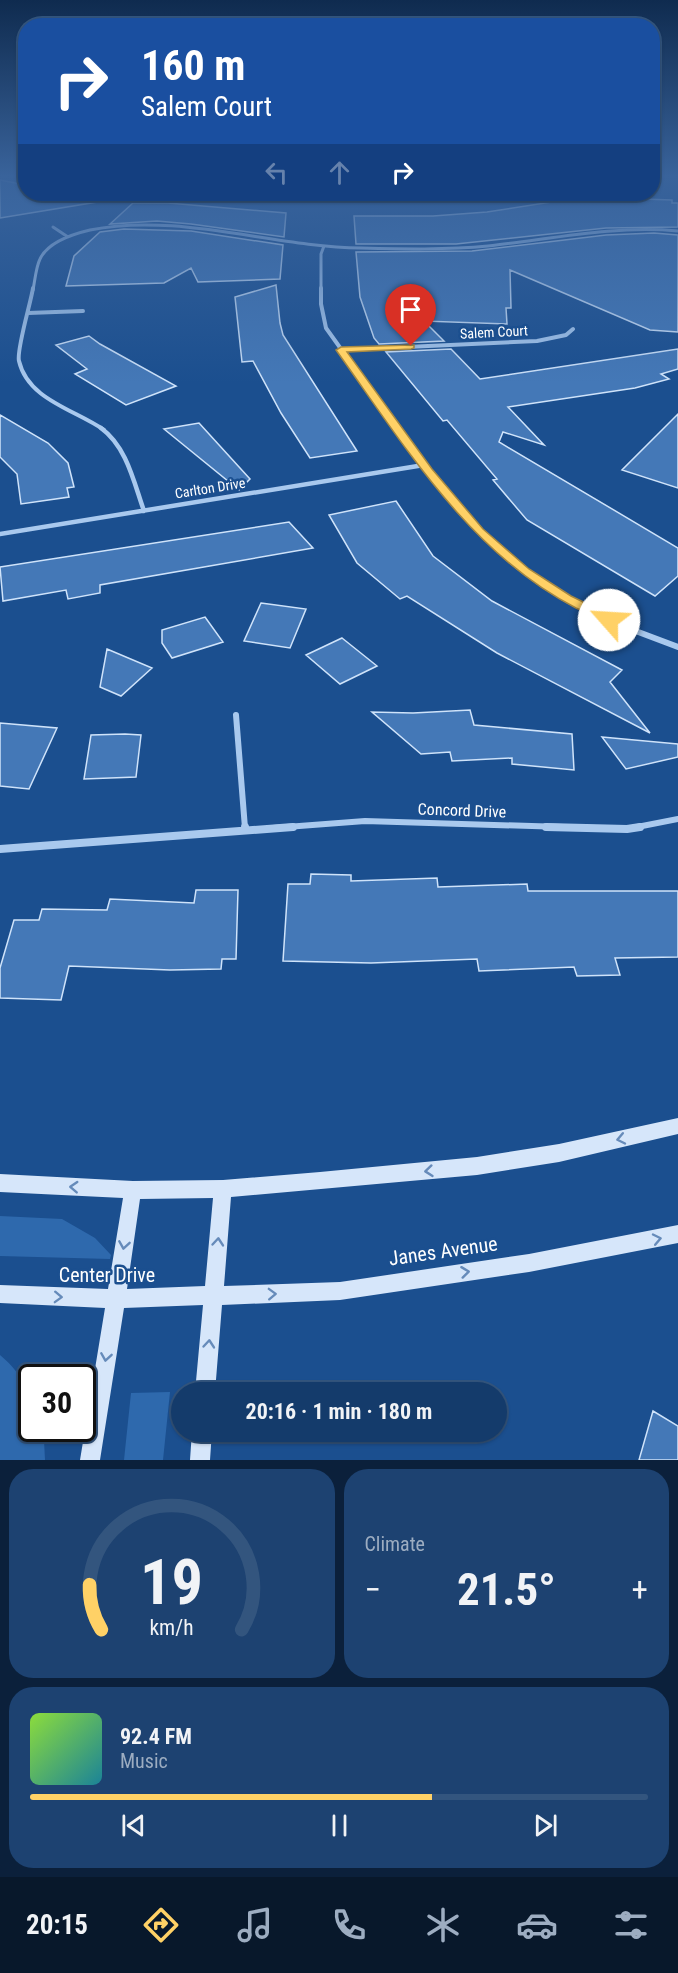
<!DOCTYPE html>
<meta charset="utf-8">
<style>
:root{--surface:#143b6b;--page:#1d4271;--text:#f1f3f6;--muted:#9dadc1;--line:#33557e;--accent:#ffd166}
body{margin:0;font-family:"Roboto Condensed",sans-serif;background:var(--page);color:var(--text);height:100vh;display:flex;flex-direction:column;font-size:22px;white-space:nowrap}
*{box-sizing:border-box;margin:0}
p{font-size:20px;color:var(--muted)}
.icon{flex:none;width:33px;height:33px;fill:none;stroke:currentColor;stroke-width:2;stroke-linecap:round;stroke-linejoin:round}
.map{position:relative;height:1460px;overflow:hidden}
.side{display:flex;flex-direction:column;gap:9px;padding:9px;background:#0b203b;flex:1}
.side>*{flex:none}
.top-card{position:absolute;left:18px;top:18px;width:642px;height:183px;border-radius:24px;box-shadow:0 2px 4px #0004,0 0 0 2px var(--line);background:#1a4fa0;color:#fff;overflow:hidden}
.speed{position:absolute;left:18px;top:1364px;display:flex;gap:12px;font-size:30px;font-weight:700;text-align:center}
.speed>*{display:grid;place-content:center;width:78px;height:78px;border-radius:50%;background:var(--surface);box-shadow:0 2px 4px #0004,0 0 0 2px var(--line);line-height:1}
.speed .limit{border:3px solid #111;border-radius:9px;background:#fff;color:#111}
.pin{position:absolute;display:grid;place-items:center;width:51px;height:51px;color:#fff;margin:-62px -26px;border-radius:50% 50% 50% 0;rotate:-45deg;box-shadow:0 0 6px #0007}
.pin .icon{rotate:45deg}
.me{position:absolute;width:66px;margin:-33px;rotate:296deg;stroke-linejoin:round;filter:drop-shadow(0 0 4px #0008)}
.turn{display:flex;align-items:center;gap:21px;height:126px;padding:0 24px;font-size:27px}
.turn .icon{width:78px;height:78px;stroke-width:2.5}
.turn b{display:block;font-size:42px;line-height:51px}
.lanes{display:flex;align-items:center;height:57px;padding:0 24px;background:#0003;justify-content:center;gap:30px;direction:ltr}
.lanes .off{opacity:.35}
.big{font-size:45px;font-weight:700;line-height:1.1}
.side .tile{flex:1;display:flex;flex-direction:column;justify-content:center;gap:9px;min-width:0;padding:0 21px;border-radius:24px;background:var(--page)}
.side .dial{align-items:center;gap:0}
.dial svg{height:156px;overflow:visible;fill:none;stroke:var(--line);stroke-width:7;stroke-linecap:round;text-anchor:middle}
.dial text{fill:var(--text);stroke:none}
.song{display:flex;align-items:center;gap:18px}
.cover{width:72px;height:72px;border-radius:9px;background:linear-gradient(135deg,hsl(90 70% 55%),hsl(190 70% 35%))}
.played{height:6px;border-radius:3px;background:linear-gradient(90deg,var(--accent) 65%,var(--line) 65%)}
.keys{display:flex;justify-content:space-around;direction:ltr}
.heat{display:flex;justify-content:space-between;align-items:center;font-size:33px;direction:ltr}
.side .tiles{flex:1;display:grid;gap:9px;grid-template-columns:1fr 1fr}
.tile:last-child{grid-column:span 2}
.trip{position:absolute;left:171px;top:1382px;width:336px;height:60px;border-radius:30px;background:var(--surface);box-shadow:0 2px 4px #0004,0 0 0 2px var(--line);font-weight:700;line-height:60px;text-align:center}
.tabs{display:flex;height:96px;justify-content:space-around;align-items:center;background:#08182b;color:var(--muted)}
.tabs .icon{width:42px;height:42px}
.tabs .active{color:var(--accent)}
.tabs b{font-size:27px;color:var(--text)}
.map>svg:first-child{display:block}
.green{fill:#2e69ad}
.building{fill:#4478b7;stroke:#cfe3fa;stroke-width:1.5}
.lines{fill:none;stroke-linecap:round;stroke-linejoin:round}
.street-far4{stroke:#a9c9ee;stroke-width:3}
.street-far3{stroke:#a9c9ee;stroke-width:4}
.street-far2{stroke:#a9c9ee;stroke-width:4.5}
.street-far1{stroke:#a9c9ee;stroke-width:6}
.street{stroke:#a9c9ee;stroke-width:8}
.secondary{fill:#d6e6fa;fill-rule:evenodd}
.oneway{stroke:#668bba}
.route{fill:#ffd166;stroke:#a68842;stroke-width:1.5}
.labels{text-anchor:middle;stroke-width:5;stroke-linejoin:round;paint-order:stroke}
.far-street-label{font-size:14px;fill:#fff;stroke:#1b4f8f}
.street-label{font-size:16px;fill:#fff;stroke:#1b4f8f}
.near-street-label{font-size:20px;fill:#fff;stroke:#1b4f8f}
</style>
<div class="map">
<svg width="678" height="1460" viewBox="0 0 678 1460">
<rect width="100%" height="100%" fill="#1b4f8f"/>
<path class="green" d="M0,1216l62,3 33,19 16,17 -1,4 -110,-3z
M0,1355c25,21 32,41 32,73h8l4,12 1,20h-45z
M170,1392l-7,68h-39l7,-67z"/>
<path class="building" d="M0,180l26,5v9h42l29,6v2l-97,16z
M603,194l9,4 60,2v3h6v24l-72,1 -150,16h-100l-2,-28h79l54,-4z
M133,203h35l118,10 -2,24 -93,-13 -34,-3 -47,3z
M124,229l67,2 92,14 -3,34 -82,3 -7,-14 -27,15 -98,3 8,-30 26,-24z
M654,233l24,2v97l-28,-2 -140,-60 1,38h-5l1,16 -83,-3 20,20 -65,3 -5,-6 -14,-41 -4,-45 116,-1 134,-16z
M276,285l4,38 3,12 74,116 -47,7 -29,-45 -28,-52 -11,1 -7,-65z
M89,336l11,8 76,42 -50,19 -51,-31 12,-5 -31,-24z
M451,349l29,30 198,-30v20l-17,5 8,5 -34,9 -127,19 36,38 -41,-13 -4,10 179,106v28l-23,20 -128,-76 -34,-40 4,-1 -50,-59 -4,1 -57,-69z
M678,414v74l-56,-18z
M0,415l48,28 20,20 6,24 -7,1 2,9 -48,7 -4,-30 -17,-17z
M199,423l51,56 -11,11 -75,-61z
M396,501l37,55 59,45 130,69 -12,12 40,51 -153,-80 -90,-57 -7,3 -43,-36 -28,-48z
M289,522l24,26 -213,37v8l-32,6 -2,-9 -63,11 -3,-34z
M261,603l45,6 -16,39 -46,-7z
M205,617l18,25 -51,16 -10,-15v-13z
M342,638l35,28 -37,18 -34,-29z
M107,649l45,19 -31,28 -21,-9z
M470,710l4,15 98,9 2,36 -62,-6v-6l-60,3 -2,-9 -29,2 -49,-42 41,1z
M0,723l57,5 -28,61 -29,-3z
M125,734l16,1 -5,42 -52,2 7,-44z
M602,737l76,7v13l-52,12z
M311,874l40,1v6l86,-3 1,9 89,-3 1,7h150v66l-63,1 5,17 -43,1 -3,-9 -95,4 -2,-12 -106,4 -88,-2 5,-77h22z
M196,890h42l-2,69h-14l-1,10 -51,1 -101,-4 -8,34 -61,-2v-30l14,-48h25l3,-11 65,1 3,-11 84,4z
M653,1411l25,15v34h-39z"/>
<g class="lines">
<path class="street-far4" d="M53,227l15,10
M33,290c2,-10 3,-23 7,-31 8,-17 33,-25 50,-29 88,-18 182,17 271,18 42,1 85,2 127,-2 64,-7 125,-21 190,-15
M321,290v-36l3,-8"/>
<path class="street-far3" d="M33,288c-2,14 -17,63 -14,73 9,39 57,49 85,69
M321,288v16l5,24 73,102
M28,313l55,-2
M341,350l196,-9 29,-6 7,-6"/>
<path class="street-far2" d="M101,428c26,19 33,55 43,83
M398,428c54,77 100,133 184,178
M0,534l424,-69"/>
<path class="street-far1" d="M580,604l53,26 45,17
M236,715l9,113
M273,828l92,-7 230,7
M632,828l46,-9"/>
<path class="street" d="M245,827v3
M546,827l81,2 13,-2
M0,849l293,-22"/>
<path class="secondary" d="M678,1118v16l-119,28 -82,13 -246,22 -7,89 116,-4 189,-28 149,-29v18l-149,29 -189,28 -118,5 -7,87h-20l8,-87 -79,3 -24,152h-20l25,-152 -105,-5v-18l108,4 15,-91 -123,-6v-18l133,7 90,-1 97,-8 157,-15 82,-13zM213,1198l-8,88 -78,3 13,-90z
M192,1431h20l-2,29h-20z"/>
</g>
<defs><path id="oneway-chevron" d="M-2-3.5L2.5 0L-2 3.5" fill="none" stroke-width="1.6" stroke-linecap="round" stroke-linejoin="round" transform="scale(1.5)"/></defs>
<g class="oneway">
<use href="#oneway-chevron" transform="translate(621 1139) rotate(168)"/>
<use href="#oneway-chevron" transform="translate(429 1171) rotate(174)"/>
<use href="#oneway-chevron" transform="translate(74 1187) rotate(-177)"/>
<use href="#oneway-chevron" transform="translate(657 1239) rotate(-12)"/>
<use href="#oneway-chevron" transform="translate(218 1242) rotate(-85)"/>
<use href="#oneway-chevron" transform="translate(124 1245) rotate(99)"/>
<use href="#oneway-chevron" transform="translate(465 1272) rotate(-7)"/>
<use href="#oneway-chevron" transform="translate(272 1294) rotate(-2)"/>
<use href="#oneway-chevron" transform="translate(58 1297) rotate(2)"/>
<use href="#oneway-chevron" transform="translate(209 1344) rotate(-85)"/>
<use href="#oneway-chevron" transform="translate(106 1357) rotate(99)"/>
</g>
<linearGradient id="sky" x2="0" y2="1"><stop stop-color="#0f2b4f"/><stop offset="0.46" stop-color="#39639b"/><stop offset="1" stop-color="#39639b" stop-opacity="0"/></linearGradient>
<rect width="678" height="383" fill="url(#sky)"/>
<path class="route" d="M414,345v3l-3,1 -64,3 85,117 51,60 46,40 42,27 43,21v6c-12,2 -27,-10 -38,-15 -107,-55 -172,-163 -240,-258l5,-3z"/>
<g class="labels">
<g class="far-street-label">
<text transform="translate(494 332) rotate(-3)" y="5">Salem Court</text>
<text transform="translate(210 488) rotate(-9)" y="5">Carlton Drive</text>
</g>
<g class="street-label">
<text transform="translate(462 810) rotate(2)" y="6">Concord Drive</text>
</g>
<g class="near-street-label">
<text transform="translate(443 1251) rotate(-8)" y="7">Janes Avenue</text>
<text x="107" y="1282">Center Drive</text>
</g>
</g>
</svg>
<div class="speed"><div class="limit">30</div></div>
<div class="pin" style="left:411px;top:346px;background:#d93025"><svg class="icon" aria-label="arrive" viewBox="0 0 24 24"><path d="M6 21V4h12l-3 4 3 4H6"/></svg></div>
<svg class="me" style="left:609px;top:620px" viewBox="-20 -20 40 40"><circle r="19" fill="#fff"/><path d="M0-13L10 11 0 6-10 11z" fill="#ffd166"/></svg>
<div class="trip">20:16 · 1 min · 180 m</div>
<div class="top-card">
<div class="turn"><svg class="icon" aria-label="right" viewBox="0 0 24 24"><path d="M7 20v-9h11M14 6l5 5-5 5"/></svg><div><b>160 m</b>Salem Court</div></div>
<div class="lanes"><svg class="icon off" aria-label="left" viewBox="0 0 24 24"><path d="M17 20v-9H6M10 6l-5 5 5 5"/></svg><svg class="icon off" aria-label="ahead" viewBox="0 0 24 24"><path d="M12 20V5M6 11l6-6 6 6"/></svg><svg class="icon" aria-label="right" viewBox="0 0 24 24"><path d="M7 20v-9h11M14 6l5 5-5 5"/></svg></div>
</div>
</div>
<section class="side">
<div class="tiles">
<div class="tile dial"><svg viewBox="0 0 100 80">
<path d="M14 69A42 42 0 1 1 86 69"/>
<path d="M14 69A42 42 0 0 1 8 46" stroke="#ffd166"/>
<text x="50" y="56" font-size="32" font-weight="700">19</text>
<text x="50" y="72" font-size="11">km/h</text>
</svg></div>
<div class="tile"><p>Climate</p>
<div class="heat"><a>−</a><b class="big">21.5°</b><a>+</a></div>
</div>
<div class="tile">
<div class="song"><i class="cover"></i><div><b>92.4 FM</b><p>Music</p></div></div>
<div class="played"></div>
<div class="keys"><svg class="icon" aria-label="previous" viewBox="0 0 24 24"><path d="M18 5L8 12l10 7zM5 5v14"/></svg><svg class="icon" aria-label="pause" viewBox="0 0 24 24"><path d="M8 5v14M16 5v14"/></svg><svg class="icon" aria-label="next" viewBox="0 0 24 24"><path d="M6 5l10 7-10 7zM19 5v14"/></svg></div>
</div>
</div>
</section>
<nav class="tabs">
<b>20:15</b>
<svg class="icon active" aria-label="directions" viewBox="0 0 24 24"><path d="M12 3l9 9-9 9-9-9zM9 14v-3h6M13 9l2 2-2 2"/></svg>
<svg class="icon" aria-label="music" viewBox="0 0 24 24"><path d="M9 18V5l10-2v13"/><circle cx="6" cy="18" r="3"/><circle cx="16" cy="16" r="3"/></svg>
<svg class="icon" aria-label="phone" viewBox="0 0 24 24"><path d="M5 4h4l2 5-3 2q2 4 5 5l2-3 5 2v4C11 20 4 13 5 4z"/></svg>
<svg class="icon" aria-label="climate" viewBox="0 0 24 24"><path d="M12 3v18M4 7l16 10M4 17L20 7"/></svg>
<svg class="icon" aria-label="car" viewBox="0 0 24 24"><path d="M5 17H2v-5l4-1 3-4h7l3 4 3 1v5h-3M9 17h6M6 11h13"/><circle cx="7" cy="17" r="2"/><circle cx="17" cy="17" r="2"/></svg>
<svg class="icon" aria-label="filters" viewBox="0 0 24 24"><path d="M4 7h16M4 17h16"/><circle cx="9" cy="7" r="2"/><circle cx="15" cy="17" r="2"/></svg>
</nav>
